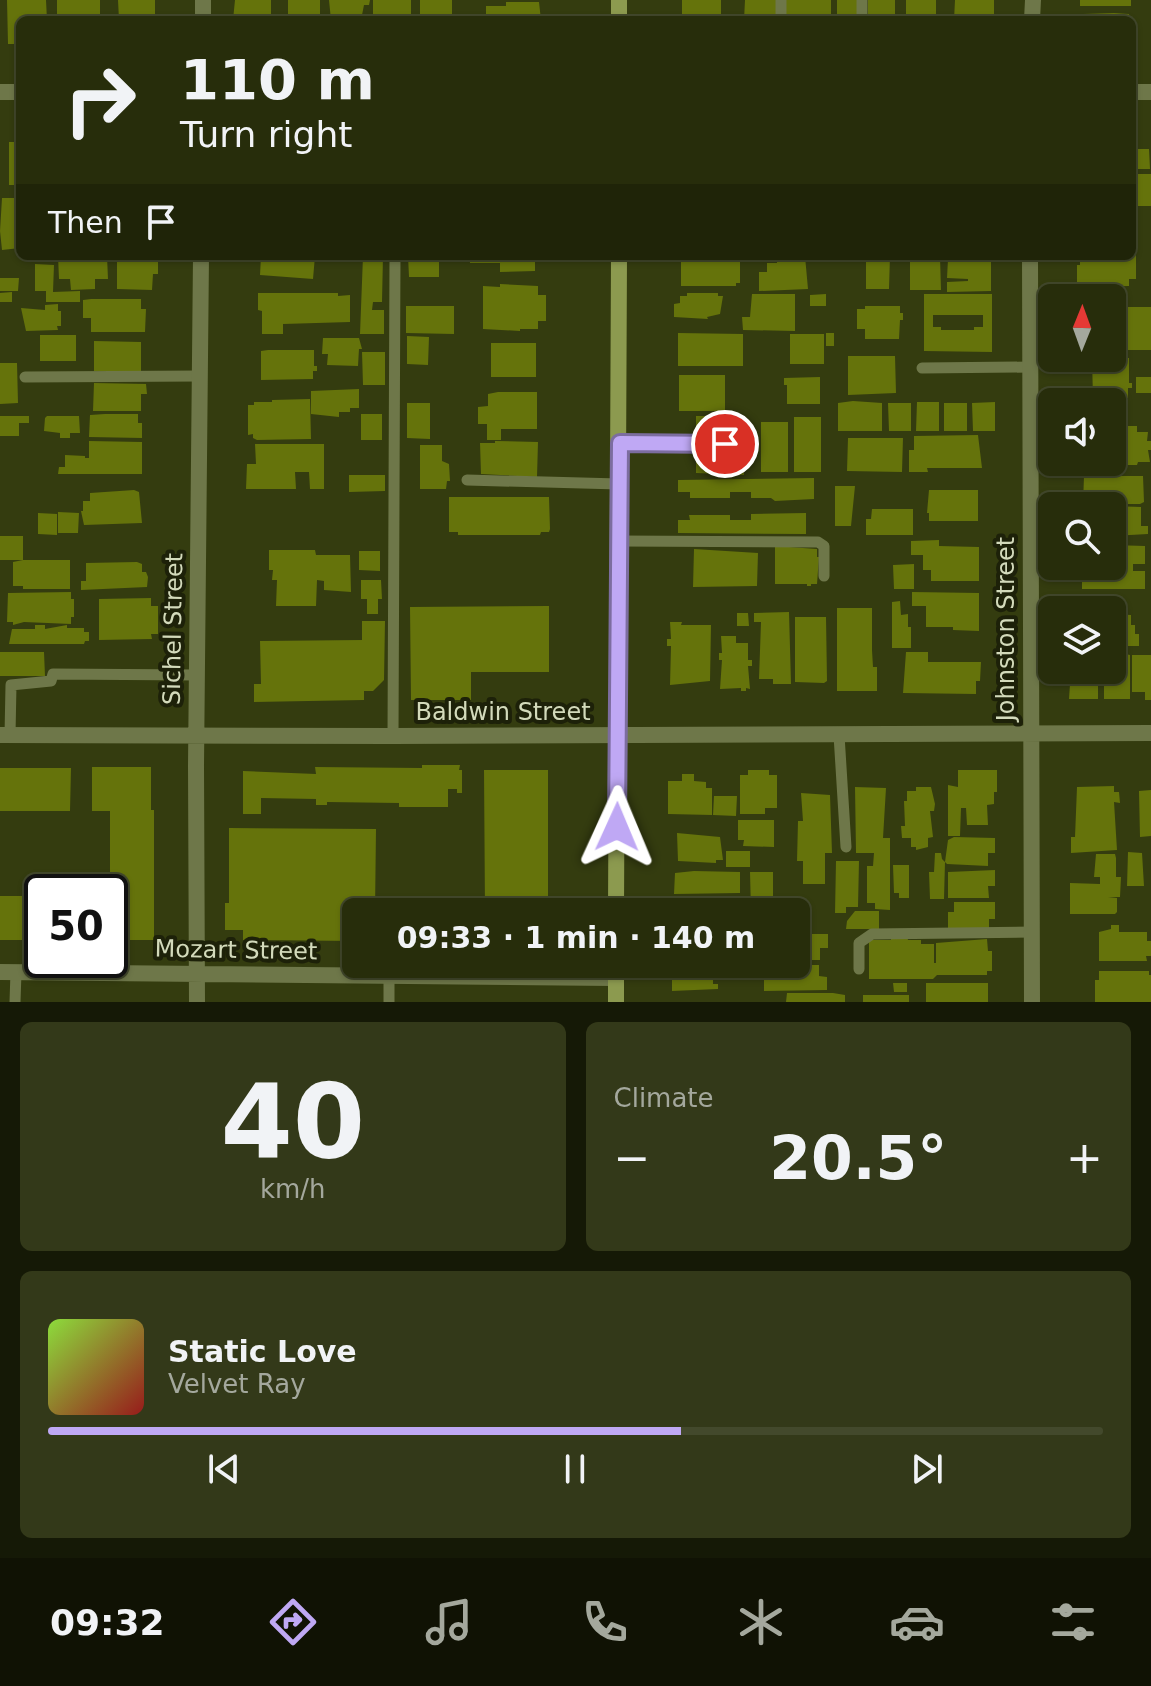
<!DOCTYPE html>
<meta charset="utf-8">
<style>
:root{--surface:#272d0b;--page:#333919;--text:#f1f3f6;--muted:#a4a89d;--line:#43492c;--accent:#bfa8f4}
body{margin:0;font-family:"DejaVu Sans",sans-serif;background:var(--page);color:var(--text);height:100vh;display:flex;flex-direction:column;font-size:30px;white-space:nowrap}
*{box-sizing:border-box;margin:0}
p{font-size:26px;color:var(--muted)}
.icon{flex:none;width:44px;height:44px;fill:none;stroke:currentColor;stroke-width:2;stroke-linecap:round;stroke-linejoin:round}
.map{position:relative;height:1002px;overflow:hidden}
.details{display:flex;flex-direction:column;gap:20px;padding:20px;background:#151906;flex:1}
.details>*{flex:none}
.guide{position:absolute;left:16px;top:16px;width:1120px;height:244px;border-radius:12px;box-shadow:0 2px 6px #0004,0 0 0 2px var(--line);background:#272d0b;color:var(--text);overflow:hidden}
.needle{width:52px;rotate:1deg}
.controls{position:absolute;left:1038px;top:284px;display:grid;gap:16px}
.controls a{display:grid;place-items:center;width:88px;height:88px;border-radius:12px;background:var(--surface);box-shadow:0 2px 6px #0004,0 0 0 2px var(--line);font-size:40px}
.speed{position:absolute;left:24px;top:874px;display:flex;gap:16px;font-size:40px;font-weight:700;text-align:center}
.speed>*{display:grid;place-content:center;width:104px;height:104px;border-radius:50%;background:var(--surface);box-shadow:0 2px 6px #0004,0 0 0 2px var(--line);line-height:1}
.speed .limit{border:4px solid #111;border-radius:12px;background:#fff;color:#111}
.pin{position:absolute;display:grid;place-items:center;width:68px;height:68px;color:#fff;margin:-34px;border:4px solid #fff;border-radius:50%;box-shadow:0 2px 8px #0007}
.me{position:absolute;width:88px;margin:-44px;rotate:1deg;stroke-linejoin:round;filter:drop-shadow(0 0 6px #0008)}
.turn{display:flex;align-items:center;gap:28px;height:168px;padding:0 32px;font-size:36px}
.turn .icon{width:104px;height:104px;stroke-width:2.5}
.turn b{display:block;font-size:56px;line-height:68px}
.then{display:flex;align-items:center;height:76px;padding:0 32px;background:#0003;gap:16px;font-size:30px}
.big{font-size:60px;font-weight:800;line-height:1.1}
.details .card{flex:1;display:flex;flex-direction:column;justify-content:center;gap:12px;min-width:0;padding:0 28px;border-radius:12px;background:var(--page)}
.details .dial{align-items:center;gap:0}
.dial b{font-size:104px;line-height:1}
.song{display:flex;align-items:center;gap:24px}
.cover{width:96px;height:96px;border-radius:12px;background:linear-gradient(135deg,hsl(90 70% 55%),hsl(0 70% 35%))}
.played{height:8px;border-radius:4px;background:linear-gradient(90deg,var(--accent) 60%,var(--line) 60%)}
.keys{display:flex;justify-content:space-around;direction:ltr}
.heat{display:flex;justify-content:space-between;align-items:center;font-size:44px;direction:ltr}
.details .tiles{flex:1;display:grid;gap:20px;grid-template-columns:1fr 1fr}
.card:last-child{grid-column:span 2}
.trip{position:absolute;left:342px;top:898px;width:468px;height:80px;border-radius:12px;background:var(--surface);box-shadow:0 2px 6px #0004,0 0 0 2px var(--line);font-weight:800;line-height:80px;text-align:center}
.dock{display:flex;height:128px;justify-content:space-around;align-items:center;background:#101204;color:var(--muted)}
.dock .icon{width:56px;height:56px}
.dock .selected{color:var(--accent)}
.dock b{font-size:36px;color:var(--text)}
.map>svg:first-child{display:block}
.building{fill:#65730b;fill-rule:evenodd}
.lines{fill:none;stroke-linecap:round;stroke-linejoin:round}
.lane{stroke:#6e7749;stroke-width:11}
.street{stroke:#6e7749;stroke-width:16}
.secondary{stroke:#8c9a4f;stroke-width:16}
.route-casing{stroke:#7c6d9f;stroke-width:20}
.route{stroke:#bfa8f4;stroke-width:14}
.labels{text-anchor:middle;stroke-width:8;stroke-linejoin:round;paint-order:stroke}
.street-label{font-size:24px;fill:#d3dabb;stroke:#1d2109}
</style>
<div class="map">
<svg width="1151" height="1002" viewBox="0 0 1151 1002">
<rect width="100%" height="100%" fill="#343c0f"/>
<path class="building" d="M7,0h39l1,20h-27v24h-12z
M57,0h43v20h-43z
M118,0h37v20h-36z
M235,0h36v20h-38z
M288,0h32v20h-32z
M329,0h41l-1,5h-5l-3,15h-30z
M373,0h38v20h-38z
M420,0h32v20h-32z
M682,0h39v20h-39z
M745,0h31v20h-32z
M785,0h46v20h-46z
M837,0h22v20h-22z
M868,0h27v20h-27z
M906,0h30v20h-30z
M955,0h39v20h-40z
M1080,0h51v6h-51z
M506,2h33l2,18h-55v-14h20z
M1114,13l15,1 1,6h-52v-4l5,-2z
M9,142h11v43h-11z
M1136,149h13l1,20h-13z
M1132,174h19v32h-19z
M2,198h16l-1,7h3v43l-18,2 -2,-19z
M1132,216h3l2,24h-2v6h-3z
M1132,253h4v26h-7v7l-52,1v-22h3v-9h52z
M58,256h49l1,23h-13v10l-24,1 -1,-11h-11z
M117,256h41v18h-5l-1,16 -35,-1z
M261,256h54l-2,23 -53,-4z
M363,256h20l-1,46h-9l-1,8h12v24h-24z
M408,256h31v21h-30z
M469,256h66v15l-35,1v-9h-30z
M681,256h59v27h-4v3h-55z
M777,256h28l3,33 -49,2v-19h8v-9h10z
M866,256h24l-1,33h-23z
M910,256h30l1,34h-31z
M952,256h39v35l-44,1v-10l21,-1v-2l-21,-1 1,-19h4z
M35,264l19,1 -1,27 27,-1v11h-34v-11h-11z
M0,278h19l-1,13h-18z
M500,284l38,2v9h8v26h-8v8h-18v2l-37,-2v-43l17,1z
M12,292v10h-12v-9z
M258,293h80v3l12,-1v27l-67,2v10h-21v-23l-4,-1z
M687,293h31v3h5l-3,18 -13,3 1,2 -34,-2v-13l6,-1v-7h7z
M752,294h43v37l-52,-1 -1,-13h8z
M826,294v12h-16v-11z
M924,294h68v58l-68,-1zM933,315h50v12h-9v3h-33v-3h-8z
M91,299h50v10h5l-1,23h-54v-14h-8v-18z
M58,304v7h3v15h-4l1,4 -32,1 -5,-23 24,2v-5z
M406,306h48v28l-48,-1z
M865,306h35v7h3v7h-3l-1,19h-34v-10h-8v-20h8z
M1123,307h28v43h-39v-36h11z
M678,333l65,1v32h-65z
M826,333h8v13h-8z
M790,334h34v30h-34z
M40,335h36v26h-36z
M407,336l22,1 -1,28 -21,-1z
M323,338h36l3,11h-3l-1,17 -31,-1 1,-11h-6z
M94,341l47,1v29h-47z
M491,343h45v34h-45z
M268,350h46v16h3v5h-4v8l-52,1v-29z
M362,352h23v33h-22z
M848,356h47l1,37 -48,2z
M1092,358h37v25h3v5h-4v10l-35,1z
M0,363h17l1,40 -18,1z
M679,375h46v36h-46z
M820,377v27h-33v-19h-3v-7z
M1136,377h15v16h-15z
M94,383l52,1 1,10h-6v17h-48z
M359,389v19h-9v4h-11v5l-28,-3v-23z
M498,392h39v37h-36v11h-14v-16h-9v-17l10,-1v-12z
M310,399l1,40 -54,1 -4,-2v-4l-5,1v-30h6v-3h18v-2z
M853,401l29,2v28h-44v-28z
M917,402h22v29h-23z
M995,402v29h-22l-1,-28z
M407,403h23v36l-23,-1z
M888,403h23v28h-22z
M944,403h23v28h-23z
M105,414h33v9h4v15l-53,-1 1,-22z
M361,414h21v26h-21z
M0,416h29v7h-10v13h-19z
M47,416h32l1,17h-10v5h-10v-5l-16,-2 1,-13z
M696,416h49v25h-49z
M794,417h27v55h-27z
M761,422h27v50h-27z
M1112,426h25v6h11l-1,9h4v9h-3l2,12h-12l-1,3h-47v-3h22z
M978,435l4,33h-55l1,4h-19v-22h5v-14z
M848,438h55l-1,34 -55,-1z
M89,441l53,1v32h-84l1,-7h6v-12l20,1v2h4z
M495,441l43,1 -1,35 -56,-3 -1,-31h15z
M255,444h69v45h-14l-1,-17h-14l1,17h-50l1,-25h9z
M420,445h22v16l7,3 1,17h-3l-1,8h-26z
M696,448l48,1v26l-48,-2z
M349,475h36v16l-36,1z
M1084,476h59l1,26 -4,2h-57z
M814,478v21l-39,2 -4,-3h-20v-6h-21v6h-40v-6h-12v-12z
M835,486h20l-4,40h-16z
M134,490l5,2 3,31 -58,2 -3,-14h2v-10h7v-8z
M929,490h49v31h-49v-8h-2z
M449,497h100l1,32 -1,3h-8l-1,3h-82v-3h-9z
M1112,506l29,1v19h7v8l-36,2z
M872,509h41v26h-47v-16h5z
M58,512l21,1 -1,20h-20z
M38,513l19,1v21l-19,-1z
M806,513v21l-128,-1v-13h12l-1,-5h41v5h21v-6z
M0,536h23v24h-23z
M939,540v6l40,1v34h-48v-11h-8v-15h-12v-14z
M1112,545l33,1v18h-12v7h12v18h-63v-9h-7v-14h37z
M775,546l42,3v8h2l-2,27h-6v2h-4v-2h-32z
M694,549l64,4 -1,33 -64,1z
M269,550h46l1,5h34l1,37 -27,-2v-9l-7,-1 -1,26h-40l1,-26h-5l1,-10h-4z
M359,551h21v20l-21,-1z
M23,560h47v29h-47v-3h-10v-24z
M137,562l5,2v8h4l2,5 -1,10 -66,3v-9h5v-18z
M914,564v25h-20l-1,-24z
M361,580h20l1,19h-4v15h-11v-15h-6z
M71,592v7h3v18h-3v7l-47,-2 -11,3v-3h-6l1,-29z
M912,592l67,1v38l-26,-1v-3h-27v-21h-14z
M151,598v8h7v28h-7l1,5 -53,1v-41z
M900,601l1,14 7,-1v13h3v21h-19v-46z
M549,606v66h-78v28h-60l-1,-93z
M837,608h35v42l1,17h4v24h-40z
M789,612l2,72h-18v-5h-14l2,-57h-7v-9z
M737,613h11l1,13h-12z
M1112,614l19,1v10h4v9h4v12h-18v-3l-9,3z
M795,617h31l1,64 -3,2 -29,-1z
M362,621h23l-1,59 -11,11h-9v9l-110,2v-18h7l-1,-43 102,-1z
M670,622h12l-1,3h30l-1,56 -40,4 1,-39h-4v-7h4z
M35,625h10v4l22,-4v3h17v4h5v9h-4l-1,3h-75l3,-15h23z
M721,636h15v7h12v17h4v6h-4l2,23 -4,-1v3h-5v-3l-21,1 2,-29h-3v-7h3z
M1112,651l18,4v44h-26v-29h8z
M0,652h44l1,24h-45z
M906,652h22v10h53l-1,19h-4v13l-73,-1z
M1132,655h19v45h-6v-8h-13z
M1065,670h33v29h-29l1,-15h-5z
M422,765h38l-1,5h3v23h-5v-4h-9v18h-49v-4l-72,-1v3h-11v-6l-55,-1v16h-18v-43l73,3 -1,-7 107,1z
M92,767h59v43h3v130h-44v-129h-18z
M0,768h71l-1,43h-70z
M484,770h64v142h-63z
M748,770h21v5h8v33h-12v6h-25v-39h8z
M958,770h39v22h-3v12l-7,1 1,20h-21l-1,-17h-5l-1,28h-12v-51l10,2z
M682,774h12v7l12,1v6h6v27l-44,-1v-33h14z
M1114,786v6h5l1,11 -6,-1 3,48 -46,3v-16h4l2,-50z
M855,787l31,1 -3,50h7v72l-15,-1v-6h-8v-37h6l1,-13h-18z
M916,787h15l4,17 -1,7h-4l3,26 -5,1v9l-12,3v-3h-5v-9h-9l-1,-12h4l-1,-25h3v-10h9z
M1151,790v46l-11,1 -1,-46z
M801,793l29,2 2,58h-7v31h-22v-23h-6l1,-40h5z
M714,796h23l-1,20 -23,-1z
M738,820h36v27l-31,-1 1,-6h-6z
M229,828l147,1 -1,83h-19v29l-113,-1v-10h-18v-27h4z
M677,833l43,4 3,23h-7v3l-38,-2z
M954,837l41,1v15h-7v13l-41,-2 -2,-2 3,-22z
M726,851h24v16h-24z
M1128,852l14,1 2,33h-17z
M935,853h6l1,6 3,3 -1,37h-14l-1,-27h5z
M1096,854h19l1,4v19h5l-1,20h-12l9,1v14l-2,2h-45v-31l30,1v-7h-6z
M836,861h23l-1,46h-12v6h-11z
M893,865h16v33h-10v-5h-5z
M995,870v16h-7l1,12h-41v-26z
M694,871l46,1v21l-66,1 1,-21z
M750,872h23v40h-22z
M0,896h42v44h-42z
M954,902h41v17h-6v12l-41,-2v-17h6z
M674,905h66v7h-65z
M855,911h24v18h-33l1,-8z
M1111,925h8v7h28v9h4v15h-5l1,5h-48v-29l12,-3z
M796,934h32v14h-8v12h-24z
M891,936h16l1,4h13v4h13v19h2v-20l51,-4 1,12h4v20h-5v4h-50l-4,4h-64v-39h22z
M764,965h55v11l8,1v13l-63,1z
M713,969v15h5v5l-46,2v-21z
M1099,971h50v4h2v27h-56v-22h4z
M893,983h14v9h-13z
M926,983h62v19h-62z
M787,993h46l12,2v7h-59z
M863,995h46v7h-46z"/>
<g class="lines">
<path class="lane" d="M781,20v-20
M862,20v-20
M922,368l108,-1
M25,377l175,-1
M620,443l133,1
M467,480l152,4
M619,541l199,1 6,4v30
M10,735l1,-50 40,-4 2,-7 143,1
M839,735l7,112
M393,736l2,-480
M859,969v-26l13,-9 160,-2
M15,1002l1,-30
M389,1002v-26"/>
<path class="street" d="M203,20v-20
M1032,20l1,-20
M0,92h20
M1132,92h19
M1030,256l2,746
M0,735l393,1 758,-3
M0,972l616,6
M197,1002l-1,-236 5,-510"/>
<path class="secondary" d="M619,20v-20
M616,912l3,-656
M616,1002v-38"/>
</g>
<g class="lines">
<defs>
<path id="route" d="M617,827l3,-384 105,1"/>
</defs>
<use href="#route" class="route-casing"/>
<use href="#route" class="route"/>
</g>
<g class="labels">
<g class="street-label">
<text transform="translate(173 629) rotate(-89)" y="8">Sichel Street</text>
<text transform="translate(1006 629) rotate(-90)" y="8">Johnston Street</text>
<text x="503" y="720">Baldwin Street</text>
<text transform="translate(236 950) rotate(1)" y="8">Mozart Street</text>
</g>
</g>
</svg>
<div class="controls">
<a><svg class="needle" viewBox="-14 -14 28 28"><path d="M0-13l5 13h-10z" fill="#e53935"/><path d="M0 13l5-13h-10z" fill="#a4a89d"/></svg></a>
<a><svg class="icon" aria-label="sound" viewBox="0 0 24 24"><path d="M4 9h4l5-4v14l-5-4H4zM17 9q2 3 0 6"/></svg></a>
<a><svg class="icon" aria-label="search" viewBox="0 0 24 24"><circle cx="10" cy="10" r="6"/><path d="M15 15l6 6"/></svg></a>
<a><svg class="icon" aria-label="layers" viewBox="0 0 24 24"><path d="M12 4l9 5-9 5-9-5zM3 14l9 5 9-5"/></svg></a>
</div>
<div class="speed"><div class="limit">50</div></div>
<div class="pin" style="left:725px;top:444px;background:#d93025"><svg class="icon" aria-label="arrive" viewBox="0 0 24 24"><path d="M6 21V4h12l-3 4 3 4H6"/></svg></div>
<svg class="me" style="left:617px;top:827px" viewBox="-20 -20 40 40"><path d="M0-17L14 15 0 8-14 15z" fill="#bfa8f4" stroke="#fff" stroke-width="4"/></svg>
<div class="trip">09:33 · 1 min · 140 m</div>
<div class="guide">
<div class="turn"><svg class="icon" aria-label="right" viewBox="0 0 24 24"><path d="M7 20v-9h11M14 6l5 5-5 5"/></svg><div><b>110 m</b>Turn right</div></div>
<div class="then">Then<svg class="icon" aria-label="arrive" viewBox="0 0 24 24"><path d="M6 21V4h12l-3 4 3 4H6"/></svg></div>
</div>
</div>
<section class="details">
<div class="tiles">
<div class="card dial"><b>40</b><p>km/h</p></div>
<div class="card"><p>Climate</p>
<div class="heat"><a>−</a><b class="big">20.5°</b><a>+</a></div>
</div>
<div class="card">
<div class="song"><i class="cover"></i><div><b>Static Love</b><p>Velvet Ray</p></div></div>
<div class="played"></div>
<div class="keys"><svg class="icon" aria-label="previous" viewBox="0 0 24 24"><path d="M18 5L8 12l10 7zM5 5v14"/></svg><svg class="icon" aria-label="pause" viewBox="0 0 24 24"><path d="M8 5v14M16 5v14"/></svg><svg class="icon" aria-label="next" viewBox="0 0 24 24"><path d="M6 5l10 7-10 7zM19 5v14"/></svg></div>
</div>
</div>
</section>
<nav class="dock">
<b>09:32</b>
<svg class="icon selected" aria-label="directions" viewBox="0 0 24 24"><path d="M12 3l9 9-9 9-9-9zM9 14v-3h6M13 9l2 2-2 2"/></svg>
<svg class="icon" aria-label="music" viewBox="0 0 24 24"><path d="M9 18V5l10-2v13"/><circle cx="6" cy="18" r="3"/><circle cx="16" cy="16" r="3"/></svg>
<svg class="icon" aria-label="phone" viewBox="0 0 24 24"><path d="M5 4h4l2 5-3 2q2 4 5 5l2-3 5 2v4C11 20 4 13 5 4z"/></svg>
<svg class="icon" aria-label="climate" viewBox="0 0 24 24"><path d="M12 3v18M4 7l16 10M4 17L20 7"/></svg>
<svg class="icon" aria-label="car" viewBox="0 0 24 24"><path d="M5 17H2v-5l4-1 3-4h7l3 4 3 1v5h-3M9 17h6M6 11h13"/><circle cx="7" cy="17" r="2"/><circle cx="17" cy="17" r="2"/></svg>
<svg class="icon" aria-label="filters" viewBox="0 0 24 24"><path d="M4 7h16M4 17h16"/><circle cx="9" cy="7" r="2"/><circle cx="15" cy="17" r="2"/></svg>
</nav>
